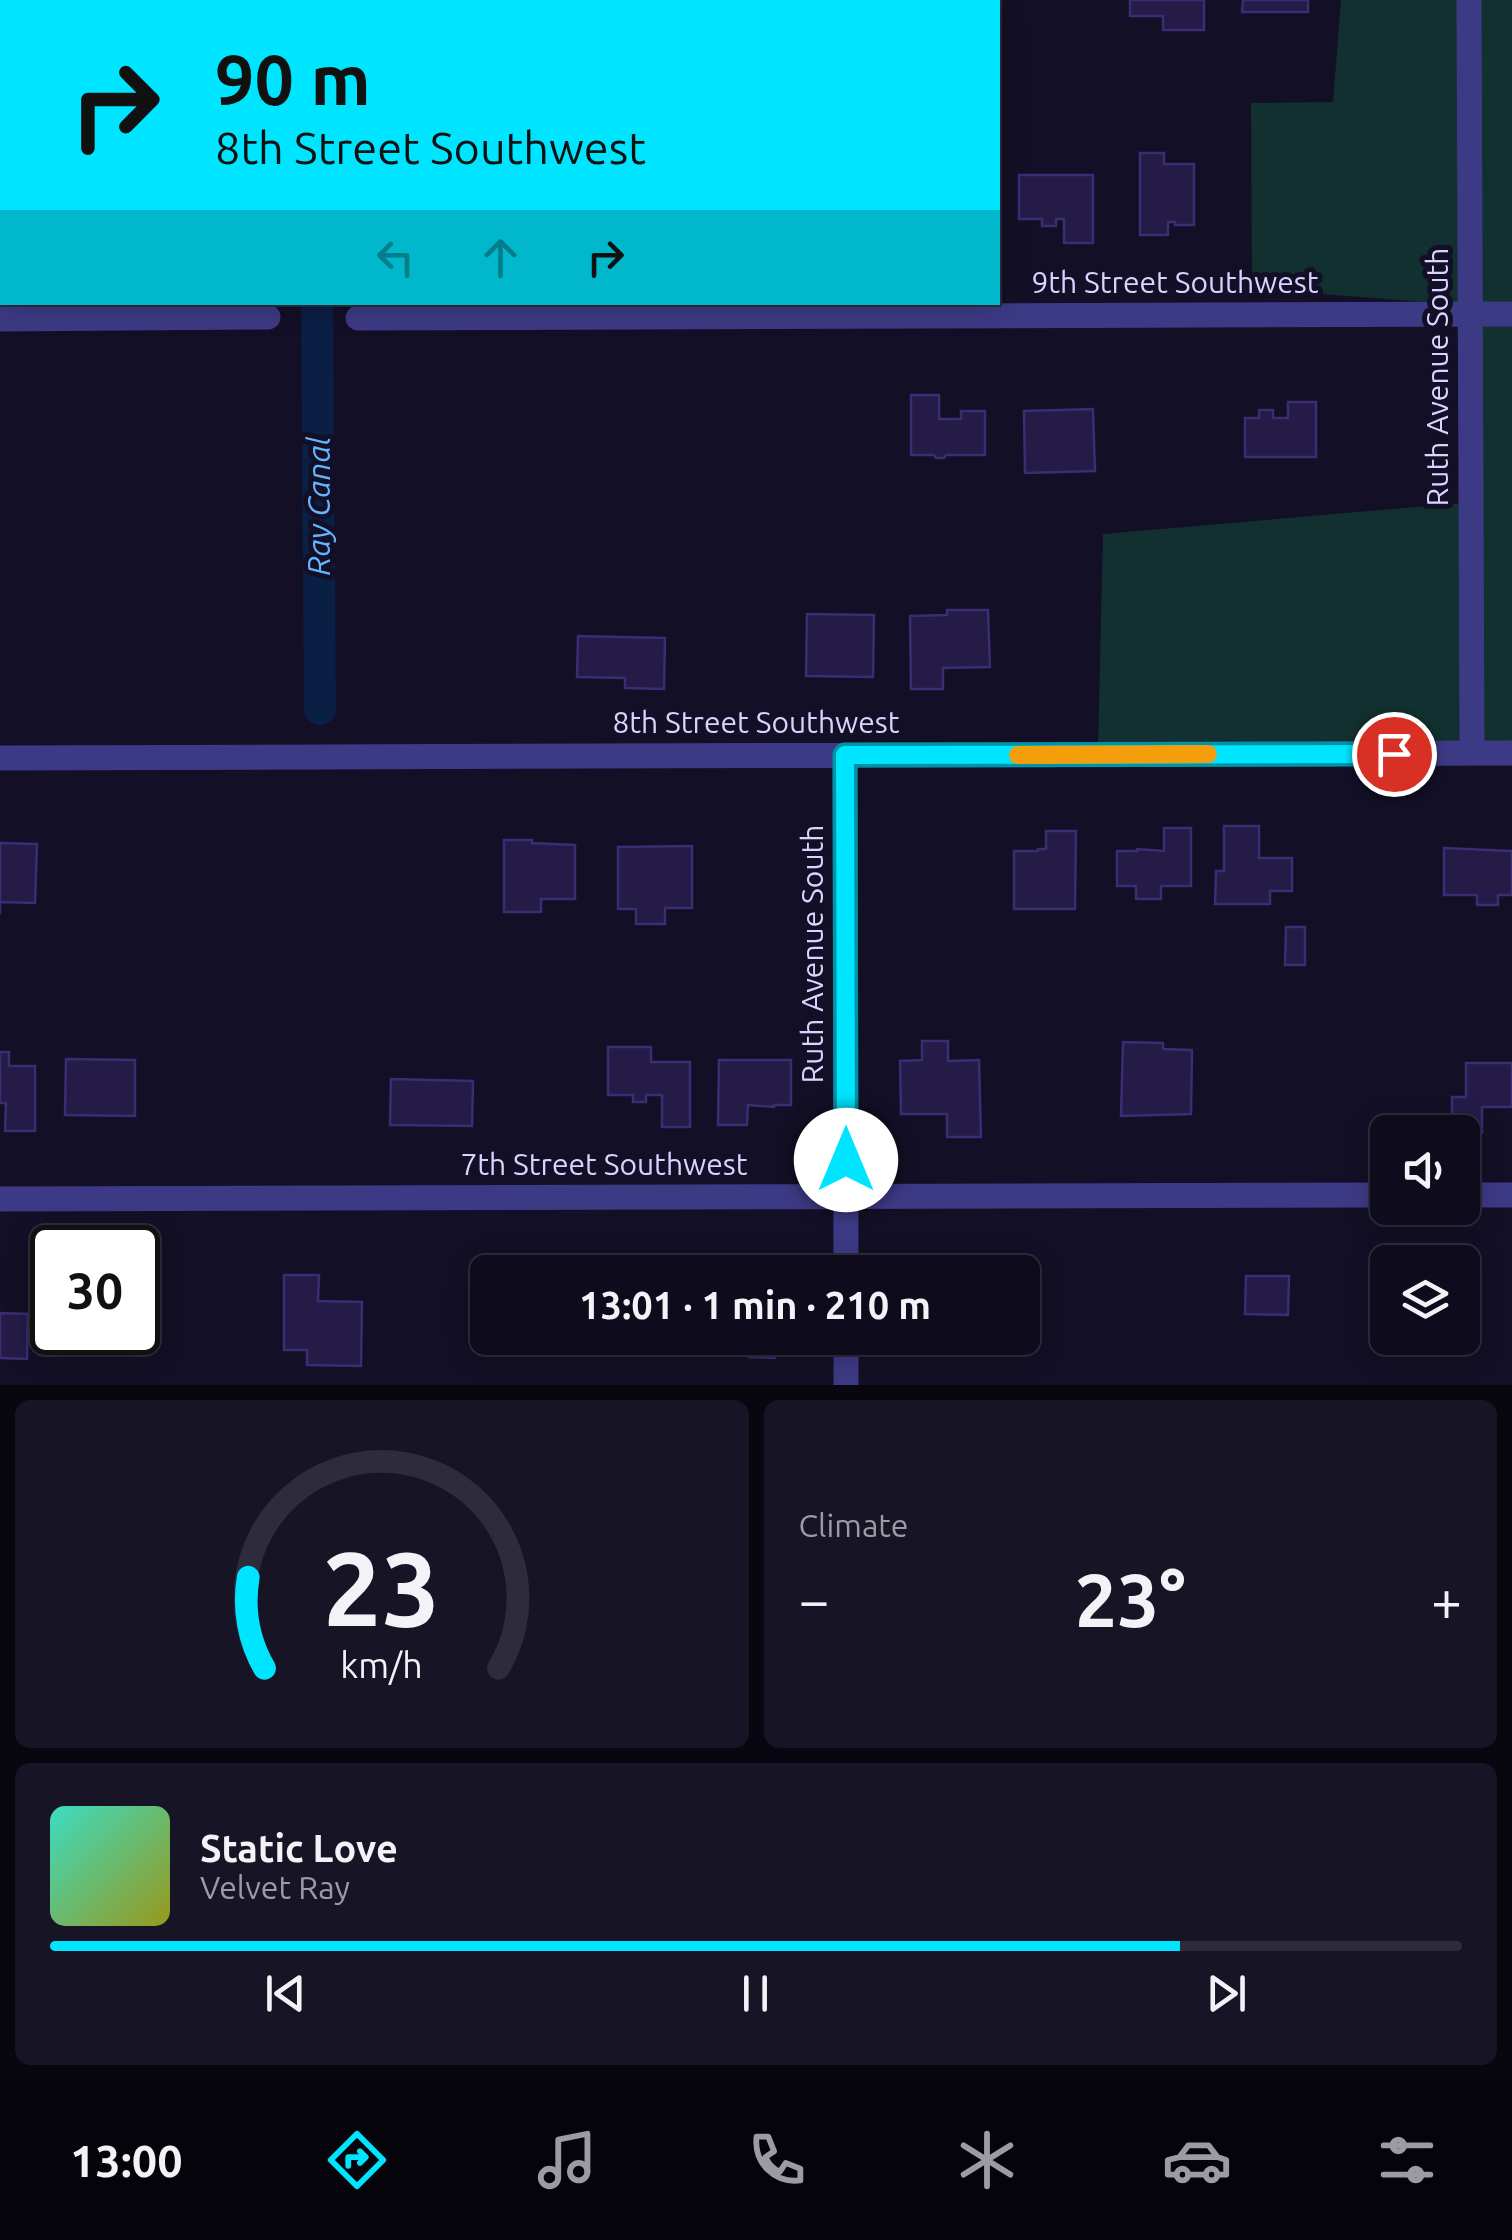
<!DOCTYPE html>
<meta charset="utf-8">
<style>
:root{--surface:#0e0b1c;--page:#171425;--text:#f1f3f6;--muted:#9b9ba3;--line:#2e2b3b;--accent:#00e5ff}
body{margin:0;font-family:Ubuntu,sans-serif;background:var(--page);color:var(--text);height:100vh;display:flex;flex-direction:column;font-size:38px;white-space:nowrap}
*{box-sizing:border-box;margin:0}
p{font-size:32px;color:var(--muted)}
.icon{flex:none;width:55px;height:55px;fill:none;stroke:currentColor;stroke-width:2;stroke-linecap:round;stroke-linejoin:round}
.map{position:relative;height:1385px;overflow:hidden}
.panel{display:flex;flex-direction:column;gap:15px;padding:15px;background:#08060f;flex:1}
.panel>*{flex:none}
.top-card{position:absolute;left:0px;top:0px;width:1000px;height:305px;box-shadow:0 5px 25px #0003,0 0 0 2px var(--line);background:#00e5ff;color:#111;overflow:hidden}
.tools{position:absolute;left:1370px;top:1115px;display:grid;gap:20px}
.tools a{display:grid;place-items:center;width:110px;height:110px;border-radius:15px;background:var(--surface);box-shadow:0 5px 25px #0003,0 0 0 2px var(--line);font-size:50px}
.speed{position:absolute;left:30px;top:1225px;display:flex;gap:20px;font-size:50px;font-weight:700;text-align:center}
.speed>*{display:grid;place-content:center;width:130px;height:130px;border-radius:50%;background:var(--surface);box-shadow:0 5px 25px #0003,0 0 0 2px var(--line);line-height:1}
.speed .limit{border:5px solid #111;border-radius:15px;background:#fff;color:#111}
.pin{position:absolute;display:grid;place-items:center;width:85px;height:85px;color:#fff;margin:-42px;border:5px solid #fff;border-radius:50%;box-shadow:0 2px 10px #0007}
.me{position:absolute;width:110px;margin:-55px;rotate:0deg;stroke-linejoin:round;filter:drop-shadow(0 0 8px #0008)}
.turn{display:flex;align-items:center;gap:35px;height:210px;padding:0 50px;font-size:45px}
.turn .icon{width:130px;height:130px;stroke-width:2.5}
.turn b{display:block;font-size:70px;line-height:85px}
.lanes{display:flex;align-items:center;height:95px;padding:0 50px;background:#0003;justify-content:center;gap:50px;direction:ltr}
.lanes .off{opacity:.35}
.big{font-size:75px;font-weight:700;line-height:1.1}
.panel .widget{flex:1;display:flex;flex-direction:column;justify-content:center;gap:15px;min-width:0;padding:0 35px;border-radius:15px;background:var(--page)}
.panel .dial{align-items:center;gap:0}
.dial svg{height:260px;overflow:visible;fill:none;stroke:var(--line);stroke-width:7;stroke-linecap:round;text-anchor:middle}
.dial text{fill:var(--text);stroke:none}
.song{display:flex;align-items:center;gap:30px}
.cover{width:120px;height:120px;border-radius:15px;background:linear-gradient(135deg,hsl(170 70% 55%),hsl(60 70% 35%))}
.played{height:10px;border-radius:5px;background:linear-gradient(90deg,var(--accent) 80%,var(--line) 80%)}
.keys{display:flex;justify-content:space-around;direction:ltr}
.heat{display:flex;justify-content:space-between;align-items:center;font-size:55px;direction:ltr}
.panel .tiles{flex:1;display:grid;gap:15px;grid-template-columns:1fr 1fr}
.widget:last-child{grid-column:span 2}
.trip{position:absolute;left:470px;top:1255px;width:570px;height:100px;border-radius:15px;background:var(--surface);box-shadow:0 5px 25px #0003,0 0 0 2px var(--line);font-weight:700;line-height:100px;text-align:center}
.menu{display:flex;height:160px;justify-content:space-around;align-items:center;background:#06040b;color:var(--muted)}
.menu .icon{width:70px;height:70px}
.menu .active{color:var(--accent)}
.menu b{font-size:45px;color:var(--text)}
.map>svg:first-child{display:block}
.green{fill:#12302f}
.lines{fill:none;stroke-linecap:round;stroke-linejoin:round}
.canal{stroke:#0a1f44;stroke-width:32}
.building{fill:#241b47;stroke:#3b2d73;stroke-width:2.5}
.street{stroke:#3d3a85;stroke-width:25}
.route-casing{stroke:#0095a6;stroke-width:25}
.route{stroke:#00e5ff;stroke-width:18}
.slow{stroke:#f59e0b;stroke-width:18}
.labels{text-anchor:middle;stroke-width:10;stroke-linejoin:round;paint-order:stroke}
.street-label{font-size:30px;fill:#d9d4ff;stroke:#130f26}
.water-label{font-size:32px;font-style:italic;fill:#62b6ff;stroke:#130f26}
</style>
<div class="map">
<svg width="1512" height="1385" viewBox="0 0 1512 1385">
<rect width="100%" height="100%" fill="#130f26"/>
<path class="green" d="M1341,0h171v754l-414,-6 5,-214 359,-31 5,-198 -215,-16 -1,-186 82,-1z"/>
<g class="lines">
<path class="canal" d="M314,0v2
M317,302l3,407"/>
</g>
<path class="building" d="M479,0h60v2h-60z
M801,0h76v2h-77z
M1130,0h74v30h-41v-14h-33z
M1243,0h65v12h-66z
M1140,153h24v11h30v61h-19v-3h-7v13h-28z
M0,171h2v60h-2z
M1019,175h74v68h-29v-24h-8v7h-14v-7h-23z
M911,395h28v24h22v-8h24v44h-39l-2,3h-8l-2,-3h-23z
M1288,402h28v55h-71v-39h14v-8h14v8h15z
M1093,409l2,62 -70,2 -1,-62z
M947,610h41l2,57 -47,1v21h-32l-1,-73 37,-1z
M807,614l67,1 -1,62 -67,-1z
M578,636l87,2 -1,51 -39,-1v-10l-48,-1z
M1224,826h35v32h33v33h-22v13h-55l1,-33h8z
M1164,828h27v58h-30v13h-25v-13h-19v-35h20v-2l27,2z
M1046,831h30l-1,78h-61v-58h24v-2h8z
M504,840h28v3l43,2v54h-34v13h-37z
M0,843l37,1 -2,59 -35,-1v12z
M692,846v62h-27v16h-29v-15h-18v-62z
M1444,848l68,3v44h-14v10h-21v-10h-33z
M1286,927h19v38h-20z
M922,1041h26v20l31,-1 2,77h-34v-23h-46l-1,-53 22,-1z
M1123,1042l40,1v6l29,1 -1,64 -70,2z
M608,1047h43v15h39v65h-28v-32h-16v7h-13v-7h-25z
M0,1052h9v14h26v65h-30l1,-28h-6z
M66,1059l69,1v56l-70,-1z
M719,1060h72v45h-17v2l-26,-2 -1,20h-29z
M1466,1063h46v44h-30v26l-30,-1v-35h14z
M391,1079l82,2 -1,45 -82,-1z
M284,1275h35l-1,26 44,1 -1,64 -54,-1v-15h-23z
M1246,1276h43l-1,39 -43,-1z
M0,1313l28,1 -1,45 -27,-1z
M620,1338h64v2h-12l-1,11h-20v-11h-31z
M722,1338h71v6h-17l-1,14 -26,-1v-12l-28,-1z"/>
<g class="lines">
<path class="street" d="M1469,0l3,753
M358,318l1154,-4
M0,319l268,-2
M845,755l1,517
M0,758l1512,-5
M1462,1195h50
M0,1199l1388,-4
M846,1338v47"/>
</g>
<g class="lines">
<defs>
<path id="route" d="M846,1160l-1,-405 549,-1"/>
</defs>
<use href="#route" class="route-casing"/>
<use href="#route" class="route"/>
<path class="slow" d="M1018,755l190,-1"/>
</g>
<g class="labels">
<g class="street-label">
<text x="1175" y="293">9th Street Southwest</text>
<text transform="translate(1438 377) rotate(-90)" y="10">Ruth Avenue South</text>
<text x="756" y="733">8th Street Southwest</text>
<text transform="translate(813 954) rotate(-90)" y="10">Ruth Avenue South</text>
<text x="604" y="1175">7th Street Southwest</text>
</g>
<g class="water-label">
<text transform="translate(319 506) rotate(-90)" y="11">Ray Canal</text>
</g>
</g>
</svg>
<div class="tools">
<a><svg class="icon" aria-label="sound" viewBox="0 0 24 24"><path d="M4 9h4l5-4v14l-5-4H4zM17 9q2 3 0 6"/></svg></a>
<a><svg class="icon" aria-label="layers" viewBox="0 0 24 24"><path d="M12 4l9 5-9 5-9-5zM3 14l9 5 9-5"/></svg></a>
</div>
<div class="speed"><div class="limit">30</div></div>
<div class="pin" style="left:1394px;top:754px;background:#d93025"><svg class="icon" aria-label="arrive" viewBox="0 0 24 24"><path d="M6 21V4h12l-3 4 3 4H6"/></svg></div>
<svg class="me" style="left:846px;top:1160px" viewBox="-20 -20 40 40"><circle r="19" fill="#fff"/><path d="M0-13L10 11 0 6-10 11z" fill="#00e5ff"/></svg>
<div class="trip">13:01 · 1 min · 210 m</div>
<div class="top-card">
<div class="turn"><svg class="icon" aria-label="right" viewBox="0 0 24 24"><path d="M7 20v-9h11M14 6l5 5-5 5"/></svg><div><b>90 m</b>8th Street Southwest</div></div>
<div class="lanes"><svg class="icon off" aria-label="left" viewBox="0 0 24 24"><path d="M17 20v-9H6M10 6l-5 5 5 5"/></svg><svg class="icon off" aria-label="ahead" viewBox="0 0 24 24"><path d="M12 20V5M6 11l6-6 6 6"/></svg><svg class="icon" aria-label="right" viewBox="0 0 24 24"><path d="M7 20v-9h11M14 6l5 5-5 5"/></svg></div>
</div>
</div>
<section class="panel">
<div class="tiles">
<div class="widget dial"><svg viewBox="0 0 100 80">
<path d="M14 69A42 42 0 1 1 86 69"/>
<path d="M14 69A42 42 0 0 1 9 41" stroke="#00e5ff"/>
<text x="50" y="56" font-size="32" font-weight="700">23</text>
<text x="50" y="72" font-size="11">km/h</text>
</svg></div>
<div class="widget"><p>Climate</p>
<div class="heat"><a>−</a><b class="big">23°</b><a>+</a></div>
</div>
<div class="widget">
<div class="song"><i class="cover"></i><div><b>Static Love</b><p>Velvet Ray</p></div></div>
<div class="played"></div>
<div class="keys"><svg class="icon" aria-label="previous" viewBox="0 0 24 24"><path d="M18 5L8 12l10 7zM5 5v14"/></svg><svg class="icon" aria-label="pause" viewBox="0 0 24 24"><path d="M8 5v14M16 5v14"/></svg><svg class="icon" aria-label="next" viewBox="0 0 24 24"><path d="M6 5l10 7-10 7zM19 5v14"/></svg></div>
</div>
</div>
</section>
<nav class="menu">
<b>13:00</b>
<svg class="icon active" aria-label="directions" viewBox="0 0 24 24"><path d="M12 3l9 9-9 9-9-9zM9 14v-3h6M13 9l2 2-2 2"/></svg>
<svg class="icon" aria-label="music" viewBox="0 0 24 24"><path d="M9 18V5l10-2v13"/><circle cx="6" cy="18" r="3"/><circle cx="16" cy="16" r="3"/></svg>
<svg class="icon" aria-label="phone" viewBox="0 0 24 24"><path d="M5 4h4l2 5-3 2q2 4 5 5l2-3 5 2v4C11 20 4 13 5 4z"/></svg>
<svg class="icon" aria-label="climate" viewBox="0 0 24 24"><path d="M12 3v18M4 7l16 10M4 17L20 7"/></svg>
<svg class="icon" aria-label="car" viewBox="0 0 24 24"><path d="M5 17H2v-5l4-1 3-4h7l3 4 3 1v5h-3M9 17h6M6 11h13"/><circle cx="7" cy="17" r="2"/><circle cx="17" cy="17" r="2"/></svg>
<svg class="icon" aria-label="filters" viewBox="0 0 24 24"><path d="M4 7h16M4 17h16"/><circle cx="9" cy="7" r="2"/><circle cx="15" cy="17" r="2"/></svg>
</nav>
